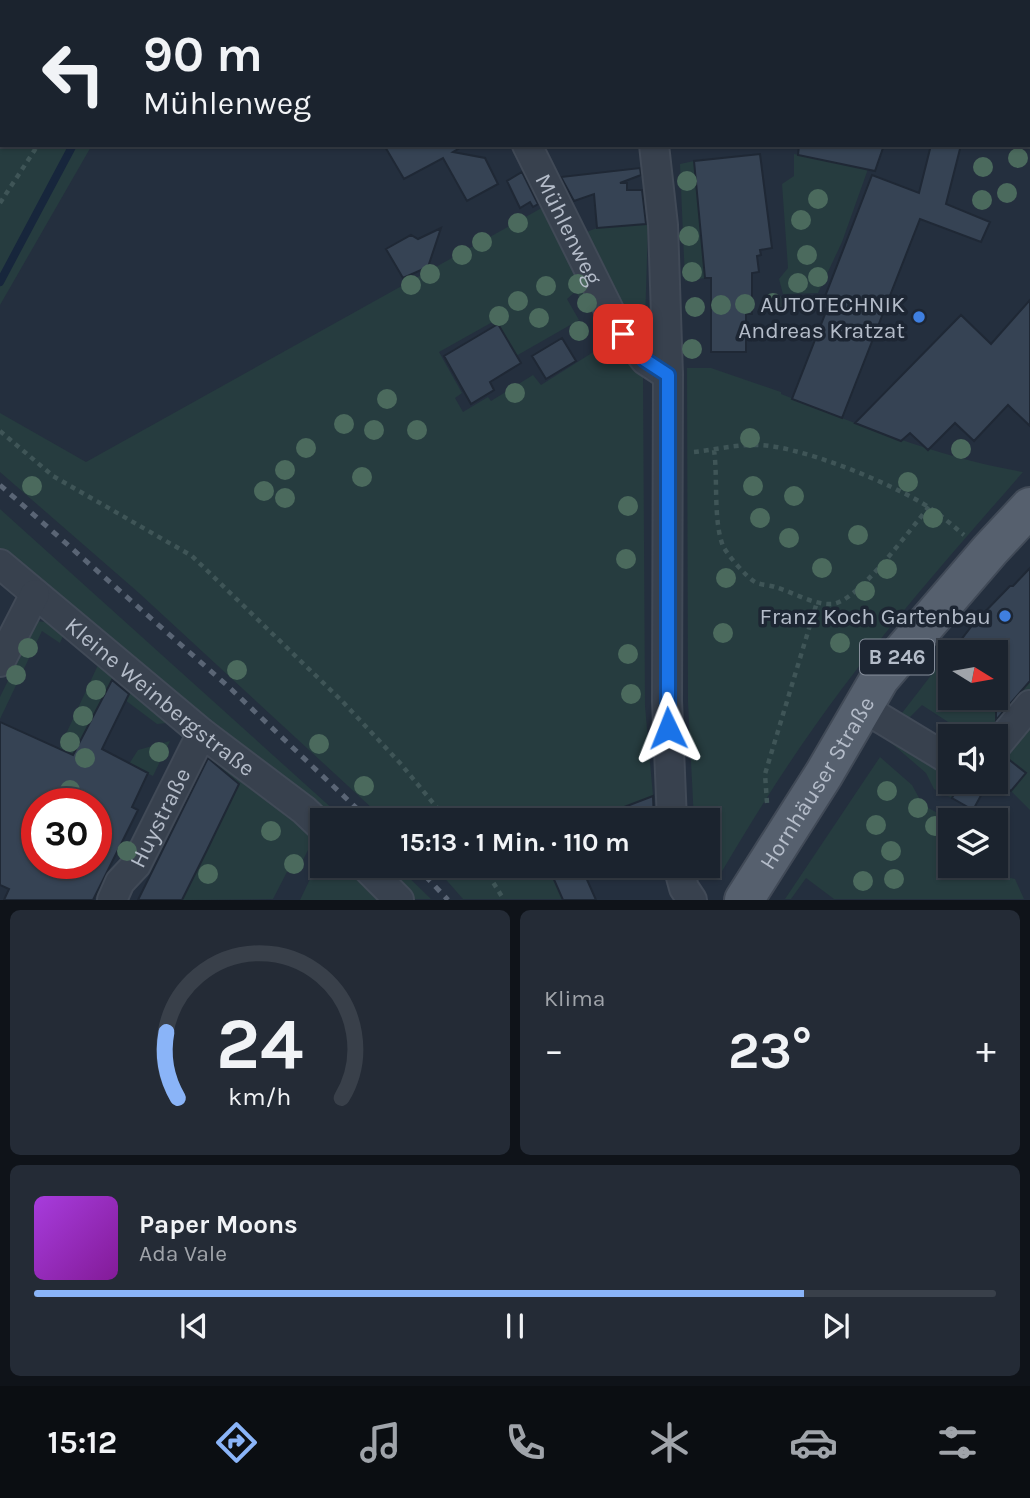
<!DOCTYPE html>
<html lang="de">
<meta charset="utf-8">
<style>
:root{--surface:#1b232e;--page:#242b36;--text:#f1f3f6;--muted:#a0a4aa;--line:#39404a;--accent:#8ab4f8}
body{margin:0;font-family:Karla,sans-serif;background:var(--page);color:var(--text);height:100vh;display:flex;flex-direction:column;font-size:26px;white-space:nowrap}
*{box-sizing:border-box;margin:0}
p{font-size:23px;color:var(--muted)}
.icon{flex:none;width:38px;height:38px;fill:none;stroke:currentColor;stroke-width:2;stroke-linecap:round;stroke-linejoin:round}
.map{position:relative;height:900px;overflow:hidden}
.sheet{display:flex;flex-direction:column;gap:10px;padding:10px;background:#0f1319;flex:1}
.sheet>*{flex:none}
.guide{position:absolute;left:0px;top:0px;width:1031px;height:147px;box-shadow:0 2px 5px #0004,0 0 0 2px var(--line);background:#1b232e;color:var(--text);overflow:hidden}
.needle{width:46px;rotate:101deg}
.controls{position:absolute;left:938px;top:640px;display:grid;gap:14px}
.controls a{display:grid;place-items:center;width:70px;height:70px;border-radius:0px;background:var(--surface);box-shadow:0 2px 5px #0004,0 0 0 2px var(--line);font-size:35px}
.speed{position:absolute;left:21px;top:788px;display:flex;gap:14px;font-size:35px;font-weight:700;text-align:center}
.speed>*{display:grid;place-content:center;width:91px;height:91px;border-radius:50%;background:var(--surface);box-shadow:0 2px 5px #0004,0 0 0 2px var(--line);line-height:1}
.speed .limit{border:10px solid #d22;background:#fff;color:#111}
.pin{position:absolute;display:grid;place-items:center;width:60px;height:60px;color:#fff;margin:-30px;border-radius:14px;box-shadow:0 4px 10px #0006}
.me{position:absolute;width:77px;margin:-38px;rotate:358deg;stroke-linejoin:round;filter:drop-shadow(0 0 5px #0008)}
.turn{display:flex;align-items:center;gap:24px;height:147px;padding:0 28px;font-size:32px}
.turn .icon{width:91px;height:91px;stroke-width:2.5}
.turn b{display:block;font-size:49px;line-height:60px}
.big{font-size:52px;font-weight:700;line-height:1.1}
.sheet .tile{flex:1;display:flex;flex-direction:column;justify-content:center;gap:10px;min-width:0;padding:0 24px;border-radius:10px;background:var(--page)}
.sheet .dial{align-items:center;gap:0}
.dial svg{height:182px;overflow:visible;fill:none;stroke:var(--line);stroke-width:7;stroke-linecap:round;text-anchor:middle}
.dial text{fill:var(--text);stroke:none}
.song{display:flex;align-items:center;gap:21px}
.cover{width:84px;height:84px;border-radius:10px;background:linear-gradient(135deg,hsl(280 70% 55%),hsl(290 70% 35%))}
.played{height:7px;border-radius:4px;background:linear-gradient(90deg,var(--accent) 80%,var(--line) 80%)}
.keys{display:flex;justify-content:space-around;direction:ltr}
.heat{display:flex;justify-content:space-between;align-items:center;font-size:38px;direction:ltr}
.sheet .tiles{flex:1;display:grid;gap:10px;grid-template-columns:1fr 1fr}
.tile:last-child{grid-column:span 2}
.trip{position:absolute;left:310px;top:808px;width:410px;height:70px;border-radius:0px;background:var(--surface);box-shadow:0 2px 5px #0004,0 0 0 2px var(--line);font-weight:700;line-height:70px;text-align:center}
.menu{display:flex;height:112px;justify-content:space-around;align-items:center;background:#0b0e12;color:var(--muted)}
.menu .icon{width:49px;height:49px}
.menu .active{color:var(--accent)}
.menu b{font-size:32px;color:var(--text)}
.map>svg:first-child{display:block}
.green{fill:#263c3f}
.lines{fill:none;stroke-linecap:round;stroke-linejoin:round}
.stream{stroke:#17263c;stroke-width:8}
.building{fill:#364354;stroke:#1f2835;stroke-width:2;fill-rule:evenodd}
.street-casing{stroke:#414a57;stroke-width:32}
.primary-casing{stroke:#414a57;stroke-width:42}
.path{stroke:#3f5557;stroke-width:4.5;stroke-dasharray:5 5;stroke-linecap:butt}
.street{stroke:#38414e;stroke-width:28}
.primary{stroke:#56606e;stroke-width:38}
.rail{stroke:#5a6575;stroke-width:5;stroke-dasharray:7 7;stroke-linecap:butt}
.tree{fill:#4b6a5d}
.route-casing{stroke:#114b97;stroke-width:18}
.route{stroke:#1a73e8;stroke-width:12}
.shop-dot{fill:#3f7fe0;stroke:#1d2633;stroke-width:2.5}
.labels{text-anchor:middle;stroke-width:7;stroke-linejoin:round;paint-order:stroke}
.shield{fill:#1d2633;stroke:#878f9c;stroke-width:2}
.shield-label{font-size:21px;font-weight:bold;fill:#b4bcc9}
.street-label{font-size:23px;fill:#b4bcc9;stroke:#1d2633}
.poi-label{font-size:23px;fill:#b4bcc9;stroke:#1d2633;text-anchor:end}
</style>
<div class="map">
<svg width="1030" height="900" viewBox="0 0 1030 900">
<rect width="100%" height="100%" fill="#242f3e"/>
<path class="green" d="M0,0h175l-173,2v143h90l-92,160z
M794,154l74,15 -26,73 -24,51 -35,1 -4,-15 9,-11 -6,-84 12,-8z
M694,161l11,117 -20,3 -5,-117z
M547,205l54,105 -14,3 -11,-22 -9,8 12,21 -63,36 -20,-36 -57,32 23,41 -7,5 8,14 25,-15 3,4 42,-26 8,10 73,-46 29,37 2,330 8,90 -65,25h-202l-247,-228 -139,-121v-59l86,49z
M648,224l-3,99 -16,3 -48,-92 16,-6z
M687,368h24l70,24v2c81,32 156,63 242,78 -62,71 -125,142 -182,218 -45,60 -85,123 -123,188l-19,-10 8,-2v-45h-13l-6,-119z
M0,509l346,312h-21l-325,-269z
M37,621l8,1 18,14 -3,7 -18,-12 -42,88v-22z
M98,665l15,13 -39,78 -15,-7z
M939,665l11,9v24h31l20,16 29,-33v10l-38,46h-34l4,-6 -40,-26 -13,13 -7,-5z
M130,691l37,32 -10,1 -32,-24z
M1030,715v95l-19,-19 15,-18 -27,-20z
M894,737l56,34v11h10l-8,16 -18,-9 -8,-16 -36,-31z
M170,741l-17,35 -24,-12 9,-14z
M216,756l106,80v16l-3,6 -11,-8 -11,22 -8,-4 -16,31 -91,1 57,-116 -27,-23z
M880,757l32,28 11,20 29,16 -2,45h24l2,4 39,9 9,20h-190l-28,-21 -15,21h-6z
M322,863v3h33l34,34h-89l13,-27z
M376,866h21l34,33h-20z
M434,866h114l15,33h-100z"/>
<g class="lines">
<path class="stream" d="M148,2l1,-2
M0,282l73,-137"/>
</g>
<path class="building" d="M384,145h81l-12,7 32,6 13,26 -31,17 -24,-43 -39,21z
M799,145h85l-9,26 -77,-16z
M931,145h30l-15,59 44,18 -9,20 -61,-23 -78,199 -50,-19 35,-90 -6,-2 51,-132 47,18z
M760,154l12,94 -12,2 1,5 -4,1 2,16 -7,1v41h-6v38h-35v-74h-6l-11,-117z
M640,168l1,7 -21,8h7v7h15l4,34 -49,4 -3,-34 -20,7 -13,-24z
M522,172l16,32 -5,3 -3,-5 -10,6 -13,-27z
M441,228l-13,39 -25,11 -17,-29 25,-14 7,4z
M1030,300v126l-22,-21 -34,36 -19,-18 -27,27 -18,-17 -9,8 -46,-18 106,-108 30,29z
M498,324l23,39 -31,19 4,8 -23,14 -27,-48z
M562,338l14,23 -30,18 -14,-23z
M1030,568v113l-34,39v-67h-45l23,-30 36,-37h3z
M112,680l17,14 -27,55 46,24 -16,34 6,3 -45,90h-89l5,-11 -9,-4v-163l73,33zM37,803h59v60h-59z
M208,758l31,26 -32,66 -25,50h-44z
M1007,758l19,15 -15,18 -15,-11v-8z
M960,782h10l14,8 -11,20 -21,-12z
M653,796l1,25h-61v-2z
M548,866h33l15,34h-33z"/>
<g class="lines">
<defs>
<g id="street">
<path d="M464,0l1,2"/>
<path d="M616,0l1,2"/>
<path id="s1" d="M527,145l87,175 31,40 23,15"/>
<path d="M654,145l9,80 5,150 -1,326 5,120"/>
<path id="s2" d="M0,564l202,169 102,77 18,17"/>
<path d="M0,662l35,-68"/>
<path d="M862,707l81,49 7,2"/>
<path d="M996,746l34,-41"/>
<path d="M365,866l34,34"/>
<path d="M678,866l6,22 8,12"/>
<path id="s3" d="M112,900l8,-18 16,-17 66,-132"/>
</g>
<g id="primary">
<path id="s4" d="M744,900l80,-126 56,-96 110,-128 40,-43"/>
</g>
</defs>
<use href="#street" class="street-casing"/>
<use href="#primary" class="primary-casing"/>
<path class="path" d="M118,2l1,-2
M0,203l38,-58
M0,431l53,45 139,80 150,145 58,62 48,58
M714,450c4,27 -1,71 9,96 4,8 23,31 32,36 5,3 14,3 20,5 18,5 38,18 57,17 26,-2 78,-75 97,-97
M694,452c19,-2 39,-7 59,-7 42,-2 141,39 177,63 12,8 23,18 34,27
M767,803l-2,-29 52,-172
M311,862l7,3 4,-7
M483,866l21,34"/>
<use href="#street" class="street"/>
<use href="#primary" class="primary"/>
<path class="rail" d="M0,485l231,204 139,132
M416,866l32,34"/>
</g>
<g class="tree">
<circle cx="1018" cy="158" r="10"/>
<circle cx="983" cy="167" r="10"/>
<circle cx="687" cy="181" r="10"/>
<circle cx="1007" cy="193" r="10"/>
<circle cx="818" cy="199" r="10"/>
<circle cx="982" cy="200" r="10"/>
<circle cx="801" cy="220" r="10"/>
<circle cx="518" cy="223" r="10"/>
<circle cx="689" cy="236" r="10"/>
<circle cx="482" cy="242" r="10"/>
<circle cx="462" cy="255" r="10"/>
<circle cx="807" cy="255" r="10"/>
<circle cx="692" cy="272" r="10"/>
<circle cx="430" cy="274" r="10"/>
<circle cx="818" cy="277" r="10"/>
<circle cx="798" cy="283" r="10"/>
<circle cx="578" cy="284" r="10"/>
<circle cx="411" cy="285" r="10"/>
<circle cx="546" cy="286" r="10"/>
<circle cx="518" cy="301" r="10"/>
<circle cx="587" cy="303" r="10"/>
<circle cx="773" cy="303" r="10"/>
<circle cx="745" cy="304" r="10"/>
<circle cx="721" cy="305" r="10"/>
<circle cx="695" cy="307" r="10"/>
<circle cx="499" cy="316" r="10"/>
<circle cx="539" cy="318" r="10"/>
<circle cx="579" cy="331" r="10"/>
<circle cx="692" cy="349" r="10"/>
<circle cx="515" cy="393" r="10"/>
<circle cx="387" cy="399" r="10"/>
<circle cx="344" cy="424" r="10"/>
<circle cx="374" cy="430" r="10"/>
<circle cx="417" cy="430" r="10"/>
<circle cx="750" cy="438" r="10"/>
<circle cx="306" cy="448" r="10"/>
<circle cx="961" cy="449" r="10"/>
<circle cx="285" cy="470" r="10"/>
<circle cx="362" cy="477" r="10"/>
<circle cx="908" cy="482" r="10"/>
<circle cx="32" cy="486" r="10"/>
<circle cx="753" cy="486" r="10"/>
<circle cx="264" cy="491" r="10"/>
<circle cx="794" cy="496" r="10"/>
<circle cx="285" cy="498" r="10"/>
<circle cx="628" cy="506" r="10"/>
<circle cx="760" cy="518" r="10"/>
<circle cx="933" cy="518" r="10"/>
<circle cx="858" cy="535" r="10"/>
<circle cx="789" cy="538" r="10"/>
<circle cx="626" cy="559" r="10"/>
<circle cx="822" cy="568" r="10"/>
<circle cx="887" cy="569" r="10"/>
<circle cx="726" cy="578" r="10"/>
<circle cx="865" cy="591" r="10"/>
<circle cx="723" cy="633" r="10"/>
<circle cx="840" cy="643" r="10"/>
<circle cx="28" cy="648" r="10"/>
<circle cx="628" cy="654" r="10"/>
<circle cx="237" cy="670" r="10"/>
<circle cx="16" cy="675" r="10"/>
<circle cx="96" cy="690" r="10"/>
<circle cx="631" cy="694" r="10"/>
<circle cx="83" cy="716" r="10"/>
<circle cx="70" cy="742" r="10"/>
<circle cx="319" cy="744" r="10"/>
<circle cx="159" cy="752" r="10"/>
<circle cx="85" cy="758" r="10"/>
<circle cx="364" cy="786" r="10"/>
<circle cx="70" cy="790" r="10"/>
<circle cx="887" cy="791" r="10"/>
<circle cx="918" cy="808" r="10"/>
<circle cx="876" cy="825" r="10"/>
<circle cx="935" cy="826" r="10"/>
<circle cx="271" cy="831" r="10"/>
<circle cx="127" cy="851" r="10"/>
<circle cx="891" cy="851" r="10"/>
<circle cx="294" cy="864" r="10"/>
<circle cx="208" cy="874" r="10"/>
<circle cx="894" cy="879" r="10"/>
<circle cx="863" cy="881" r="10"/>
</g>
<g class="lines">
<defs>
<path id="route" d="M623,334l22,26 23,15v353"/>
</defs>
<use href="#route" class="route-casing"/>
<use href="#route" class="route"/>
</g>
<g class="shop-dot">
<circle cx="919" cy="317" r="7"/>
<circle cx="1005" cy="616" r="7"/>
</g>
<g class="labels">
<rect class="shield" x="860" y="639.5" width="74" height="35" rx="5"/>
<g class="shield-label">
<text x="897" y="664">B 246</text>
</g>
<g class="street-label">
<text dy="8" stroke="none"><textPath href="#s1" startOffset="94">Mühlenweg</textPath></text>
<text dy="8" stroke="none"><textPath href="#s2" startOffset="208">Kleine Weinbergstraße</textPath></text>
<text dy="8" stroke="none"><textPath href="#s4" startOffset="138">Hornhäuser Straße</textPath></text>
<text dy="8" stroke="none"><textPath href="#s3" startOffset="96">Huystraße</textPath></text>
</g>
<g class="poi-label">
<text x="905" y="312">AUTOTECHNIK<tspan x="905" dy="26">Andreas Kratzat</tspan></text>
<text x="991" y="624">Franz Koch Gartenbau</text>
</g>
</g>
</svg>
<div class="controls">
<a><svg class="needle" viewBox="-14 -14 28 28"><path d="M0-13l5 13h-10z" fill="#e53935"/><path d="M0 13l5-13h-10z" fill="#a0a4aa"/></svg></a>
<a><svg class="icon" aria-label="sound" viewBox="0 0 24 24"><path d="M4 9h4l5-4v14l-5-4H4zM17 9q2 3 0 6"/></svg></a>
<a><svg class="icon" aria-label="layers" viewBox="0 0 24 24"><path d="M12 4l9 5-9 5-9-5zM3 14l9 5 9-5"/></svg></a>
</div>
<div class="speed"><div class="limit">30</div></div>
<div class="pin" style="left:623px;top:334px;background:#d93025"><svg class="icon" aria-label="arrive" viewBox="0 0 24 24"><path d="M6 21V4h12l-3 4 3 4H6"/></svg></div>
<svg class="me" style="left:668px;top:728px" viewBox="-20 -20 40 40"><path d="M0-17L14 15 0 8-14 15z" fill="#1a73e8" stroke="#fff" stroke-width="4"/></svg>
<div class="trip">15:13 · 1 Min. · 110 m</div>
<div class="guide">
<div class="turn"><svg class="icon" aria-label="left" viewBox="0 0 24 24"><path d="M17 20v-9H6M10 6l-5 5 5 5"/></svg><div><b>90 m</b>Mühlenweg</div></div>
</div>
</div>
<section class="sheet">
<div class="tiles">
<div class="tile dial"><svg viewBox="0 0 100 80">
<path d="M14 69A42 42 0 1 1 86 69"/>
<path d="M14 69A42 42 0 0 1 9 40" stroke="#8ab4f8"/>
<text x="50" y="56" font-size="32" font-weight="700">24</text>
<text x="50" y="72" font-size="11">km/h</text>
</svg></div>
<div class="tile"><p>Klima</p>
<div class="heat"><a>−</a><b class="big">23°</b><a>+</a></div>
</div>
<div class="tile">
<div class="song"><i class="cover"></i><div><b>Paper Moons</b><p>Ada Vale</p></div></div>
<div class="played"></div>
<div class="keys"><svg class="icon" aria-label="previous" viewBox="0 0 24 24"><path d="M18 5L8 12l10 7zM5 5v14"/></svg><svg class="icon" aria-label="pause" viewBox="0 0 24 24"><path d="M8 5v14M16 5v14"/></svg><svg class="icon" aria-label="next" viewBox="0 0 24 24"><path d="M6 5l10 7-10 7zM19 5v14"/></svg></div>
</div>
</div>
</section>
<nav class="menu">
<b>15:12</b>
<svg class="icon active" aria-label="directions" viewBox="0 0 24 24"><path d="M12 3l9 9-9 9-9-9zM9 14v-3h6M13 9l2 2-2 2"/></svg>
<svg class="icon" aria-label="music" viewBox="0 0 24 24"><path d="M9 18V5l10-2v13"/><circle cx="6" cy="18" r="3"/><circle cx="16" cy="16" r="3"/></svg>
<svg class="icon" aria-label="phone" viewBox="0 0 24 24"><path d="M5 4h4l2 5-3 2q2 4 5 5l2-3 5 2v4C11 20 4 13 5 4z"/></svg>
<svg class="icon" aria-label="climate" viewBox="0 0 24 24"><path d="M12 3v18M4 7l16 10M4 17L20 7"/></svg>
<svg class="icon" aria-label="car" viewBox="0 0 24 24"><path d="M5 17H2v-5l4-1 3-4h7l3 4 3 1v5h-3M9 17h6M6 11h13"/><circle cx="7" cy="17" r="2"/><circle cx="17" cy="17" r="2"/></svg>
<svg class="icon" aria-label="filters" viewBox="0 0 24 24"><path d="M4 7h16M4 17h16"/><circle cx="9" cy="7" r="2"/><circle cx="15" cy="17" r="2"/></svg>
</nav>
